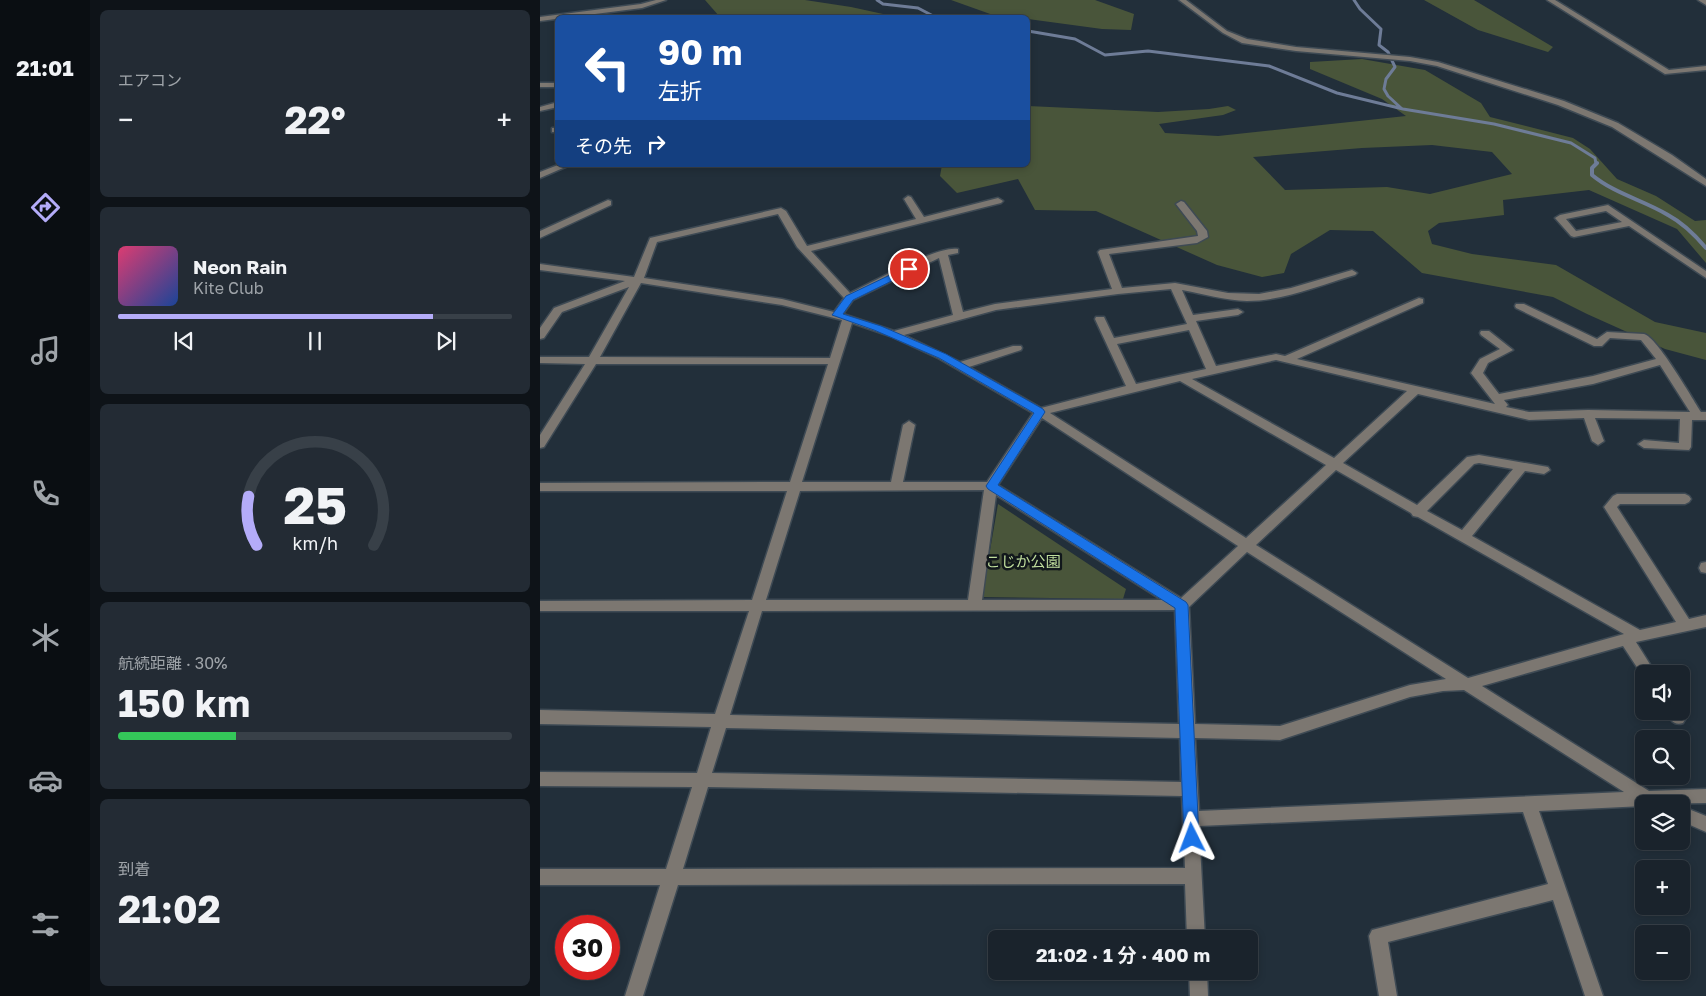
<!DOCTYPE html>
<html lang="ja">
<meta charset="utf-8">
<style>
:root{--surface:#1a232c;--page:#232b34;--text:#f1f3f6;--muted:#9fa4a9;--line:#384048;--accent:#b4acf9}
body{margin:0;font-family:"Golos Text","Noto Sans JP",sans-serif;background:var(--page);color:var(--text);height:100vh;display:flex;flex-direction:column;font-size:19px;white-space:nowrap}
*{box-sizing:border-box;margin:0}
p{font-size:16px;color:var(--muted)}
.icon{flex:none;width:28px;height:28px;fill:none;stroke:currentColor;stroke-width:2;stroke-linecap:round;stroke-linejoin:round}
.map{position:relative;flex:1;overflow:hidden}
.sheet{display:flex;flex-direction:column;gap:10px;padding:10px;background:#0e1318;width:450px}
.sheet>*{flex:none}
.top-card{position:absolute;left:15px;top:15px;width:475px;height:152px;border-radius:8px;box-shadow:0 2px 8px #0003,0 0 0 1px var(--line);background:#1a4fa0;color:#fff;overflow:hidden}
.fabs{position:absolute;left:1095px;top:665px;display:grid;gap:10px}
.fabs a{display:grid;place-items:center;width:55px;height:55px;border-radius:8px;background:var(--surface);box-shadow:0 2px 8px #0003,0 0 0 1px var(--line);font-size:25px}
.speed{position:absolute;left:15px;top:915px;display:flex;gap:10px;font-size:25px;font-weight:700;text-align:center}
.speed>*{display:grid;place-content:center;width:65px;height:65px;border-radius:50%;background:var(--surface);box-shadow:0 2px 8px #0003,0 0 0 1px var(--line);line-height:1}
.speed .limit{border:8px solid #d22;background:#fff;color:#111}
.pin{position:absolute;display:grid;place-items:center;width:42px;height:42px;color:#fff;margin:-21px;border:2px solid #fff;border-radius:50%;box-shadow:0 1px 5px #0007}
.me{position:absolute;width:55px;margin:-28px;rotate:357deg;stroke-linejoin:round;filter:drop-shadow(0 0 4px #0008)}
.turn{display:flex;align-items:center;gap:18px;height:105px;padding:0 20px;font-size:22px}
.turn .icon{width:65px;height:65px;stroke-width:2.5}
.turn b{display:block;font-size:35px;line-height:42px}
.then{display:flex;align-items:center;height:48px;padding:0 20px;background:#0003;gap:10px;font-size:19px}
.big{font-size:38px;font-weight:700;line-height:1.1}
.sheet .card{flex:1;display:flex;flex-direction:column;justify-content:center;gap:8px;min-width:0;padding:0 18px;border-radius:8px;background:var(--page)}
.sheet .dial{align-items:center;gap:0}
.dial svg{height:130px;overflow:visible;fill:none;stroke:var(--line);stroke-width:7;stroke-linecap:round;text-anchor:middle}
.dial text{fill:var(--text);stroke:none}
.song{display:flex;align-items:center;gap:15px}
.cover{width:60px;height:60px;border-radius:8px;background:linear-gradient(135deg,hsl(340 70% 55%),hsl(220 70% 35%))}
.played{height:5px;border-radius:2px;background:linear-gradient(90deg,var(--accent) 80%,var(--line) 80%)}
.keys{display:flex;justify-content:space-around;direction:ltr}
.heat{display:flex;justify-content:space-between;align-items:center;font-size:28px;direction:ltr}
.charge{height:8px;border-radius:4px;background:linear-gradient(90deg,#34c759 30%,var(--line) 0)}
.trip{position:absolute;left:448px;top:930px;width:270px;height:50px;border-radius:8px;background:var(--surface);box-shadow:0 2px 8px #0003,0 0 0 1px var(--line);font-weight:700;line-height:50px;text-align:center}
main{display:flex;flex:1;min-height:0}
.tab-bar{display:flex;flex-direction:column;width:90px;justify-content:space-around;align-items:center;background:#0a0e12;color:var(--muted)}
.tab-bar .icon{width:35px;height:35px}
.tab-bar .current{color:var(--accent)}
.tab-bar b{font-size:22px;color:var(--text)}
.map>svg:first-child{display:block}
.green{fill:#49553a;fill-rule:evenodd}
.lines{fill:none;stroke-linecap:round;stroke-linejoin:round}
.stream-far1{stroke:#6e7c97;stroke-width:3}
.stream{stroke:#6e7c97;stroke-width:4}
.minor-casing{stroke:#3e4a54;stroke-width:3}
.minor{fill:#7c7771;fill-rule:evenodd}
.route{fill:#1a73e8;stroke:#114b97}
.labels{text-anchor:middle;stroke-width:5;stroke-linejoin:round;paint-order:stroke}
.park-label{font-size:15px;fill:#c0de9d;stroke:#11171b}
</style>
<main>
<nav class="tab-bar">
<b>21:01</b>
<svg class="icon current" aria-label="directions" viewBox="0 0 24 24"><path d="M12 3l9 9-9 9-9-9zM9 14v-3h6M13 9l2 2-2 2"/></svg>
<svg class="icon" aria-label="music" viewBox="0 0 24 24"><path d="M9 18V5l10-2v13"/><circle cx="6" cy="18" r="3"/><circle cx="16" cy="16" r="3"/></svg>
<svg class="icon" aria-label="phone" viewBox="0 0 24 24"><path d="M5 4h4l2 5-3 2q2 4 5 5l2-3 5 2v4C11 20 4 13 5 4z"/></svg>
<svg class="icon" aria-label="climate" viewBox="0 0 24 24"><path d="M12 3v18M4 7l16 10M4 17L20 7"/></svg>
<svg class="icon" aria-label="car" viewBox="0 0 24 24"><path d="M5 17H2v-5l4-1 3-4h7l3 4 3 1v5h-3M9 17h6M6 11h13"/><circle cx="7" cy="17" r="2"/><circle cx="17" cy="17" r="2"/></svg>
<svg class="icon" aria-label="filters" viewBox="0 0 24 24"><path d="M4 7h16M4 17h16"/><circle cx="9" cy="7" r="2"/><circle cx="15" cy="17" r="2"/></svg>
</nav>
<section class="sheet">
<div class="card"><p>エアコン</p>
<div class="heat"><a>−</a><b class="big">22°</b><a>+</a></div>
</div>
<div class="card">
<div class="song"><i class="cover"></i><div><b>Neon Rain</b><p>Kite Club</p></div></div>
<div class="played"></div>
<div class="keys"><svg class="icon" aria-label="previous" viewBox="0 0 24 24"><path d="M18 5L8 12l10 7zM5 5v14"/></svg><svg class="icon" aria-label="pause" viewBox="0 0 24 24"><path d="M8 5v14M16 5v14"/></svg><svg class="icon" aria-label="next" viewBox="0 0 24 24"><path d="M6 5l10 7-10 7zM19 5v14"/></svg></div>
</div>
<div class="card dial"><svg viewBox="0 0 100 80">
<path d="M14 69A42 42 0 1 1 86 69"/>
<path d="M14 69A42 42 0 0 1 9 39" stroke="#b4acf9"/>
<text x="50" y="56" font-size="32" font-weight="700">25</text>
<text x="50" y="72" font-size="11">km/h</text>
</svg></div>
<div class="card"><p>航続距離 · 30%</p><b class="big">150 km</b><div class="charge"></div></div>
<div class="card"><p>到着</p><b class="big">21:02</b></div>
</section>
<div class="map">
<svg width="1166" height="996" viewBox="0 0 1166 996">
<rect width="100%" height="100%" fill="#222f3a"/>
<path class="green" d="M165,0h100l46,7 46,10h-174l-4,-1z
M411,0h144l39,14 -3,16 -29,-1 -74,-10v-1l-35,-3z
M884,0h50l79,47 -5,5 -70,-22z
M822,59l63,11 56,33 9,14 83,21 17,11 27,30 39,17 39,25 11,-1v43l-29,-34 -88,-39 -86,10 1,15 -65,8 -11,8 4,13 40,10 84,11 99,57 51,11v27l-41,-11 -78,-35 -34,-17 -131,-24 -49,-42 -43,-1 -39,24 -7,19 -22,4 -45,-12 -121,-54 -61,-1 -17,-31 -61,14 -17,-17 2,-11h86v-59l130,6 51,-3 19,-3 8,4 -13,5 -64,9 6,9 53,3 188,-20 -24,-17 -72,-30v-7zM892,145l60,7 20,22 -82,20 -43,-7 -102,3 -32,-33 109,-9z
M458,504l128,85 -3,10 -141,-2z"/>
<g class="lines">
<path class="stream-far1" d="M337,0l6,4 35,4 19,10
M814,0l6,9 21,20 -2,16 9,7 7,15 -9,12 -2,10 4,7 13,12
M488,31l47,8 30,16 43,-4 121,15 68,27 66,16 91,15 77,19 24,15 1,6"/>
<path class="stream" d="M1057,163l-5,5v7c23,19 51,25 76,40 15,8 27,20 38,33"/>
<defs>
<path id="minor" d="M116,0h10l-24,8 -102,13v-4l101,-13z
M639,0h7l41,31 20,8 49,8 114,10 28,5 126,39 54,22 54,32 34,24v7l-94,-59 -54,-22 -121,-39 -27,-5 -114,-10 -54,-8 -19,-10z
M1007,0h8l114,70 37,-4v4l-41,4z
M1158,0h8v5z
M0,83h18v4h-18z
M18,102v5l-18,4v-4z
M12,128h6v4h-6z
M18,165h12l-30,13v-6z
M368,196l3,1 13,20 74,-19 5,3 -2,2 -190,48 39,42c22,-10 87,-48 108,-44v4l-10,2 15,57 32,-8 117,-15 -14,-37 2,-2 98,-14 -1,-5 -21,-27 5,-3 3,1 23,29 1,6 -11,6 -88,11 13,34 53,-5 53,10 31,1 32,-6 61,-18 5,3 -2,2c-35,10 -71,26 -108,26 -22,-1 -44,-7 -65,-11l11,25 45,-6 5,3 -5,3 -42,6 20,45 60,-12 9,2 134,-58 4,1v4l-126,56 198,45 -24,-31 9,-14 20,-10 -19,-14 -1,-2 1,-2h8l24,19 -25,13 -5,10 16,21 94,-18 63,-17 -15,-19 -31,-2 -8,8h-8l-78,-38 -1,-2 1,-2h8l73,35 10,-7 37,2c13,3 48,64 57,78h5v8h-14l-1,27 -2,3 -45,-2 -6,-4 6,-4 35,3 1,-24 -85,-1 9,23 -6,4 -6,-4 -8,-23 -55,2 -111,-26 -75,69 74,42 50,-48 12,-2 69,12 2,3 -6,4 -19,-3 -53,65 168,94 36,-8 -72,-115 9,-11 4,-2h68l4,2 2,3 -2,3 -4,2h-65l-3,3 72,112 17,-4v12l-70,15 20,32h-12v4l-21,-32 -141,40 167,105 57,-2v14l-62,1v2l-105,5 64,185h-18l-32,-96 -165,42 9,54h-18l-10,-60 3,-6 176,-46 -25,-72 -324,14 6,113h-18l-2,-55 -507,1 -35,111h-18l35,-111h-120v-16h126l26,-82 -152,-1v-14l157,1 14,-46 -171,-3v-14l175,4 34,-103h-209v-10l212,-1 35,-109h-247v-8l250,-1 38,-118h-232l-52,83 -4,1v-13l45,-71 -45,-1v-6h49l40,-70 -67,25 -18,26 -4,1v-11l14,-20 71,-27 -85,-11v-6l94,13 16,-39 131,-30 5,3 21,35 109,-27 -12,-20zM238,214l19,33 47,51 -10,14 -52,-13 -138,-21 13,-36zM399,258l14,57 -59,16 -51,-17 10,-14zM101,283l141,22 60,15 -12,38 -230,-1zM631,289l16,35 -73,14 -10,-21h-8l-1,2 31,67 -85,22 -72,-41 52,-17 1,-2 -1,-2h-8l-53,16 -56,-27 92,-25 122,-16zM312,323l38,13 48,22 95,55 -46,69h-84l12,-57 -6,-4 -6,4 -12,57h-89zM649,330l17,39 -70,15 -19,-40zM736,360l131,31 -73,67 -142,-79zM1120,365l30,47 -102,-2 -59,2 -23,-5 2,-2 -4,-5 89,-16zM640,381l146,84 -80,73 -196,-125zM502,418l196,128 -57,52 -183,-113zM939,463l34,6 -51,61 -35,-19 47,-47zM796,470l75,43 2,3 5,1 206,117 -156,44 -212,-133zM444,490l-16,110h-202l34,-109zM456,495l166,105h-180zM707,552l199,127 -36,6 -130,41 -85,-2 -6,-117zM635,610l4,114 -449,-9 32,-104zM924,690l160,102 -425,19 -4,-73 85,2 130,-43 33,-6zM186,728l454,10 1,44 -469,-9zM168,787l474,9 3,72 -502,1z
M68,200l3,1v4l-71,33v-7z
M1068,205l98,66v7l-77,-52 -55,11 -3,-1 -16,-18 5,-3zM1066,211l16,11 -46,9 -10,-12z
M1166,562v11l-5,-1 -2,-4 2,-5z
M1141,710l5,8 -3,5c-9,3 -13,-3 -17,-12z
M1141,806l25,10v16l-25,-11z
M649,971h18l1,25h-18z"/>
</defs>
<use href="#minor" class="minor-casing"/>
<use href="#minor" class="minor"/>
</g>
<path class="route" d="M369,266l3,1v4l-59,29 -10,14 38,12 65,28 97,55 2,3 -47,73 188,117 2,3 11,233 -2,5 -5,2 -5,-2 -3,-5 -9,-230 -187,-119 -2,-3 2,-3 46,-70 -95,-55 -65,-28 -42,-15 14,-19z"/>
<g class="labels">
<g class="park-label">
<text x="483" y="567">こじか公園</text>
</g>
</g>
</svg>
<div class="fabs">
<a><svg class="icon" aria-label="sound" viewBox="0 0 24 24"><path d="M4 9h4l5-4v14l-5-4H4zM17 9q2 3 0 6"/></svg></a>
<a><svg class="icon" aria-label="search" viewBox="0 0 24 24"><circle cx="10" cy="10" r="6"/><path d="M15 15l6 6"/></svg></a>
<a><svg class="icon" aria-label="layers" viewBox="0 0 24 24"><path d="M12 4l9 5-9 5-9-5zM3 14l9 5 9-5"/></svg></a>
<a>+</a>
<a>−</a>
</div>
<div class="speed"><div class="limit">30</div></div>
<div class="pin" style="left:369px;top:269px;background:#d93025"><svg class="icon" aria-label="arrive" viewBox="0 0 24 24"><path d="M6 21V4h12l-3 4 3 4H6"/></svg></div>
<svg class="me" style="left:652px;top:838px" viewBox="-20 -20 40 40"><path d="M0-17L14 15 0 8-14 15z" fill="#1a73e8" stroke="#fff" stroke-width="4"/></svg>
<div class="trip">21:02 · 1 分 · 400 m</div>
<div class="top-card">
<div class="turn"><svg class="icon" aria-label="left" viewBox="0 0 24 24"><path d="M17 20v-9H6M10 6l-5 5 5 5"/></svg><div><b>90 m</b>左折</div></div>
<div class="then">その先<svg class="icon" aria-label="right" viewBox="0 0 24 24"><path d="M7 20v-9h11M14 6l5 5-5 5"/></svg></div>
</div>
</div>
</main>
